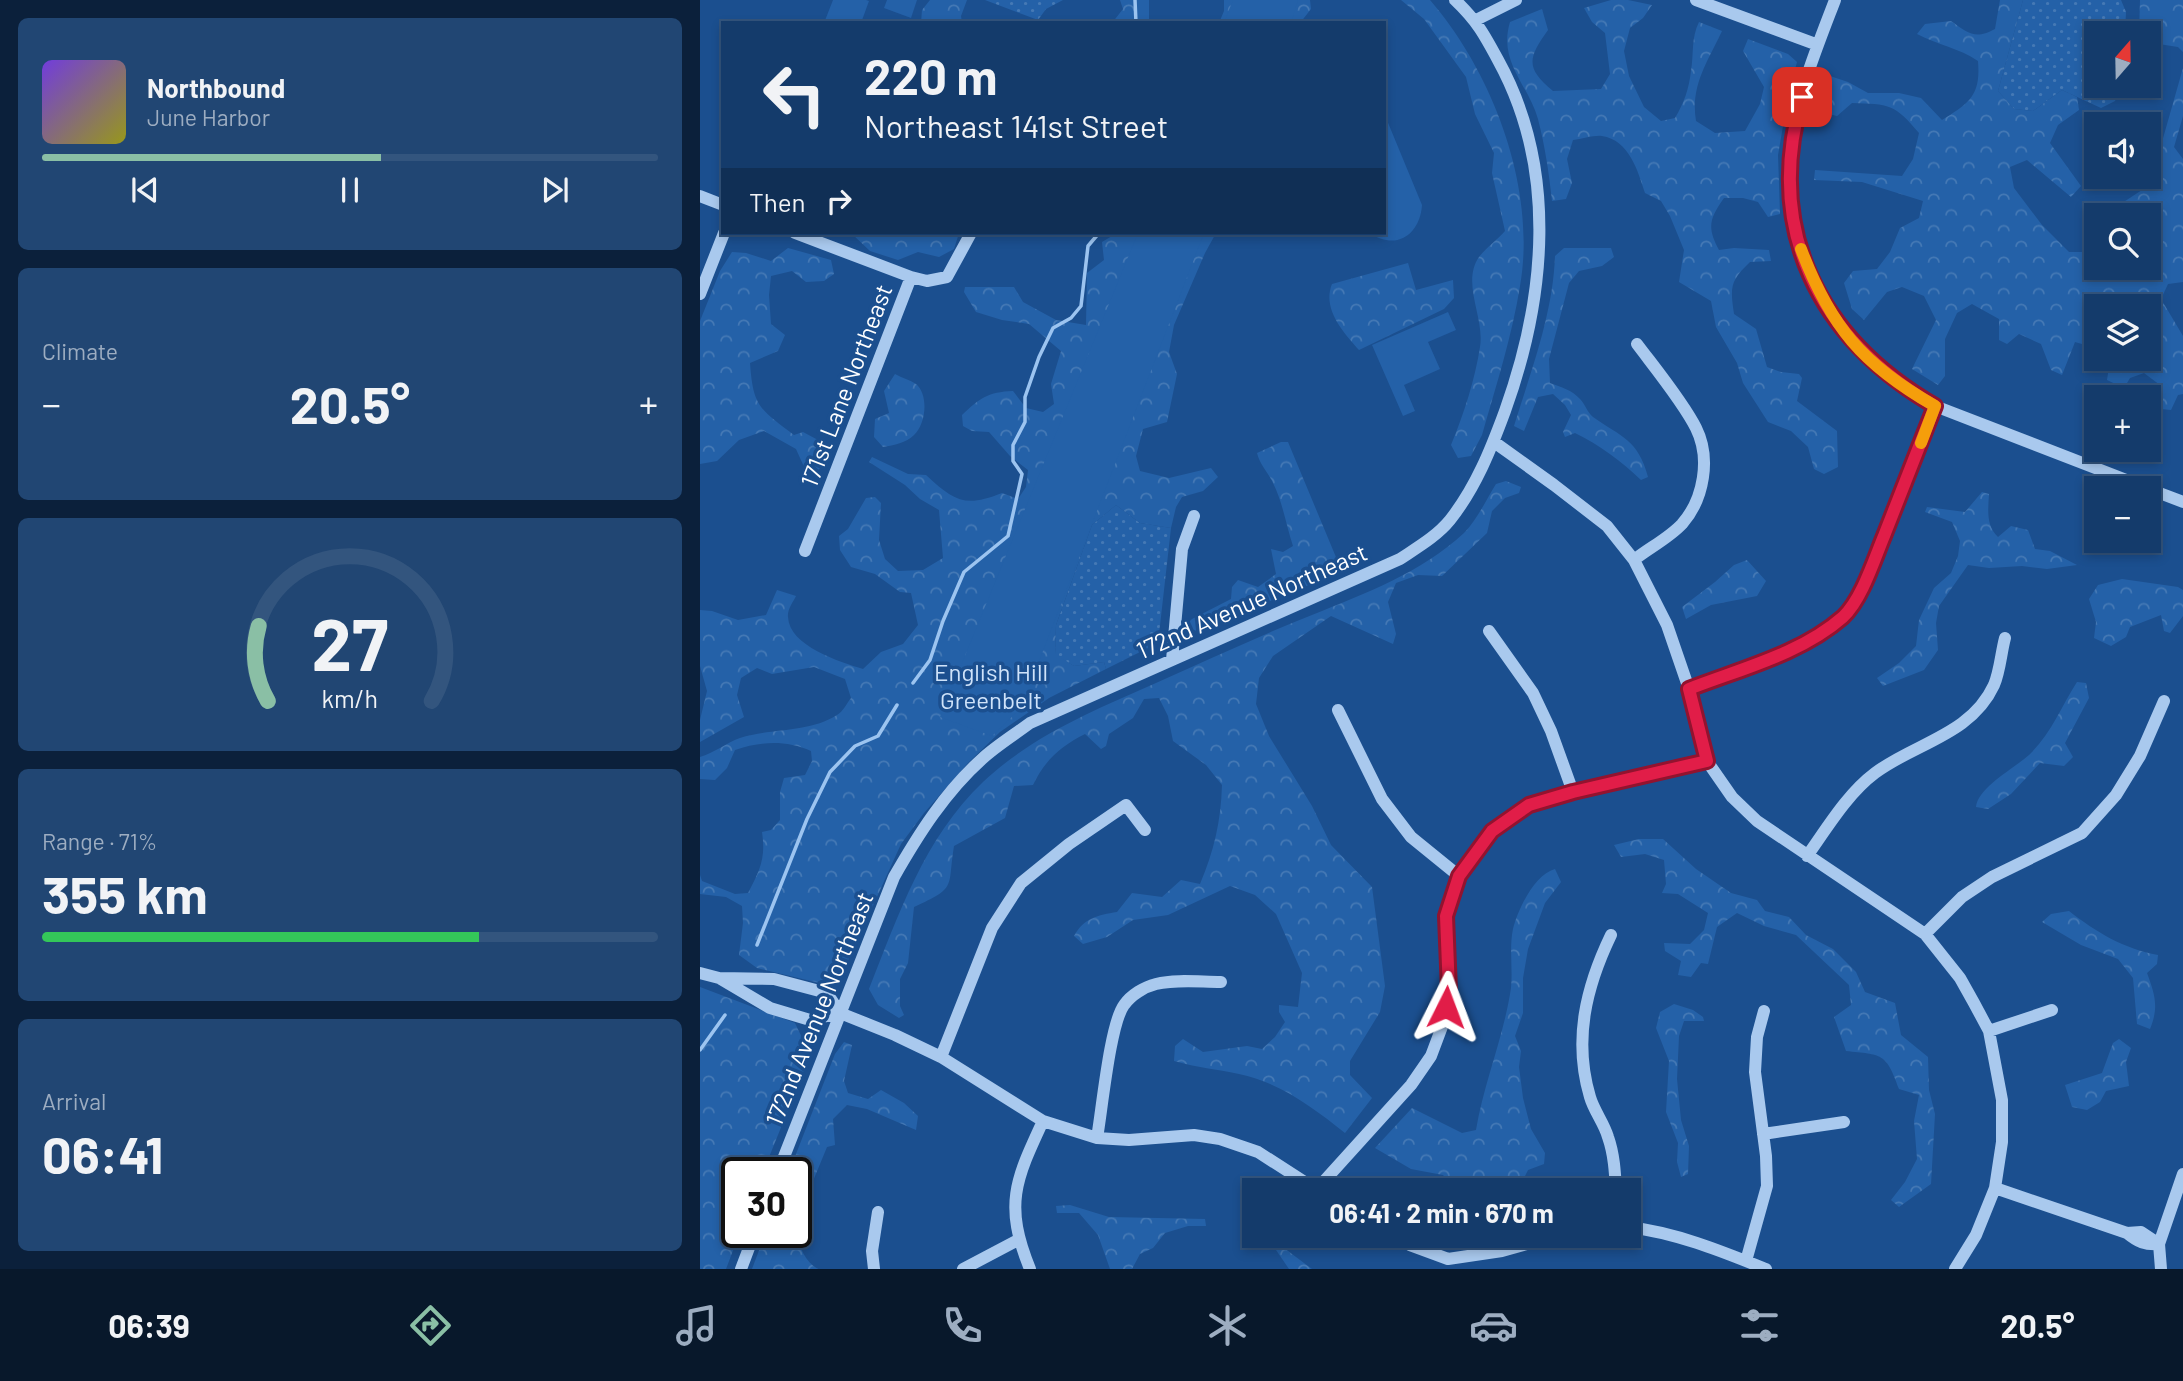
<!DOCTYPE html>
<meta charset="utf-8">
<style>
:root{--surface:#143b6b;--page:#214673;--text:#f1f3f6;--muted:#9dadc1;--line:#33557e;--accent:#8abfa5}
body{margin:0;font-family:Barlow,sans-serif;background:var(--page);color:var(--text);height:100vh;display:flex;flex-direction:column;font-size:26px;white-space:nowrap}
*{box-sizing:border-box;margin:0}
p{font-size:23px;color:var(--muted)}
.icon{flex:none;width:38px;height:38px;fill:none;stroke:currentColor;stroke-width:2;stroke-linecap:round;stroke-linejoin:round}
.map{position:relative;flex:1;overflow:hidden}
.panel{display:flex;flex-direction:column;gap:18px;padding:18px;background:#0b203b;width:700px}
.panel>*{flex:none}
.hud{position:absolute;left:21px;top:21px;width:665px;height:214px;border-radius:0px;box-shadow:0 4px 10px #0003,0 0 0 2px var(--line);background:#143b6b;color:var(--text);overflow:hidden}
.needle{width:46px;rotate:20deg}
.buttons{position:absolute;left:1384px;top:21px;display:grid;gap:14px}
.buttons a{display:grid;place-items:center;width:77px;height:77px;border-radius:0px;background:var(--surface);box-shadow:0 4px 10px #0003,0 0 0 2px var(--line);font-size:35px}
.speed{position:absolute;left:21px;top:1157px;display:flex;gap:14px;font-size:35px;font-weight:700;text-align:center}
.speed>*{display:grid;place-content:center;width:91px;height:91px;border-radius:50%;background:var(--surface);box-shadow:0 4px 10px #0003,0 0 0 2px var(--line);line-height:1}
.speed .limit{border:4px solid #111;border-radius:10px;background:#fff;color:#111}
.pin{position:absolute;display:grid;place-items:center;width:60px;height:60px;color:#fff;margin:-30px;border-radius:14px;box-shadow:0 4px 10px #0006}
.me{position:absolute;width:77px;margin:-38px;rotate:3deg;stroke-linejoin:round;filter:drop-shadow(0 0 5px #0008)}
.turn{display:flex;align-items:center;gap:24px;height:147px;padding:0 28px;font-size:32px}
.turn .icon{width:91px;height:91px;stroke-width:2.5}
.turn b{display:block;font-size:49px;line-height:60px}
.then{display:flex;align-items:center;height:66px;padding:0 28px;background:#0003;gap:14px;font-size:26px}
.big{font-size:52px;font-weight:700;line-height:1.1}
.panel .card{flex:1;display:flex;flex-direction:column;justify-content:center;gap:10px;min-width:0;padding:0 24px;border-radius:10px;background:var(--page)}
.panel .dial{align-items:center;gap:0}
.dial svg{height:182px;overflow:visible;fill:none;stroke:var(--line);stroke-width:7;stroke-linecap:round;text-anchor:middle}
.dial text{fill:var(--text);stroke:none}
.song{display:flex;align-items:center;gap:21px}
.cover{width:84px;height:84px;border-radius:10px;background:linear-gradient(135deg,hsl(260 70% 55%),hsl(60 70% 35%))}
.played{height:7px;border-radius:4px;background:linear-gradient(90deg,var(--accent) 55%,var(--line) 55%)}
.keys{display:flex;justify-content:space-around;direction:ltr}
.heat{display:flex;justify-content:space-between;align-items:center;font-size:38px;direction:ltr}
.charge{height:10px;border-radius:5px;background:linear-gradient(90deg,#34c759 71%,var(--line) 0)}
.trip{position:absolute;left:542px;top:1178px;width:399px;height:70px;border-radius:0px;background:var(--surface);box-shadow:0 4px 10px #0003,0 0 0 2px var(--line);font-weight:700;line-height:70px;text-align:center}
.dock{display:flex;height:112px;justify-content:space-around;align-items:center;background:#08182b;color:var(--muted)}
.dock .icon{width:49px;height:49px}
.dock .active{color:var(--accent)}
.dock b{font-size:32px;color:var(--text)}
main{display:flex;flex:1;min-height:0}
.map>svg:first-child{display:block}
.grass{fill:url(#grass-dots)}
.forest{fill:url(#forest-crowns)}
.park{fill:#2461a8}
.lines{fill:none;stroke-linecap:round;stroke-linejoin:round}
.stream{stroke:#9cc4f0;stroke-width:3.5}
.minor{stroke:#a9c9ee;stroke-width:12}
.route-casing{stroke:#92132f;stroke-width:18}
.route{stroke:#e11d48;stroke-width:12}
.slow{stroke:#f59e0b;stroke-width:12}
.labels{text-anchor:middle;stroke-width:7;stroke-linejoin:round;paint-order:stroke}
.street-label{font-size:24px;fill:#fff;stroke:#1b4f8f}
.park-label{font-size:24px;fill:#cfe3fa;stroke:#1b4f8f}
</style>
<main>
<section class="panel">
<div class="card">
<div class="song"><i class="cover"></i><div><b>Northbound</b><p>June Harbor</p></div></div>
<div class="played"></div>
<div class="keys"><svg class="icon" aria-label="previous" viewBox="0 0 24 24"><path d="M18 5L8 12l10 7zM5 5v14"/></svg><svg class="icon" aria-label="pause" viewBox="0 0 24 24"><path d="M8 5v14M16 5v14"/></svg><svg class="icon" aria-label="next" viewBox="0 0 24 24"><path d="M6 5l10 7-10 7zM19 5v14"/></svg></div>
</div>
<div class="card"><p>Climate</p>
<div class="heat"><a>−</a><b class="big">20.5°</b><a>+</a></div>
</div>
<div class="card dial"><svg viewBox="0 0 100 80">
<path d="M14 69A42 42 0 1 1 86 69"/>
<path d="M14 69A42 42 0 0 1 10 36" stroke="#8abfa5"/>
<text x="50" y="56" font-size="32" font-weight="700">27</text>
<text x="50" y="72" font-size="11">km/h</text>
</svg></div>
<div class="card"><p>Range · 71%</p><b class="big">355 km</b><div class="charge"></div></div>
<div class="card"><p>Arrival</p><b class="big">06:41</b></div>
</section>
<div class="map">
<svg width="1483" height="1269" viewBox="0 0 1483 1269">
<defs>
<pattern id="grass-dots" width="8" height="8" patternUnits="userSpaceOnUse" patternTransform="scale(1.75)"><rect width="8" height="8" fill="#2461a8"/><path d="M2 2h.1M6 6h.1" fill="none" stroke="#4579b5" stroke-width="1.8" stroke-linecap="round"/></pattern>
<pattern id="forest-crowns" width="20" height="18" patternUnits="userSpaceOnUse" patternTransform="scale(1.75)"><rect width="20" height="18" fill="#2461a8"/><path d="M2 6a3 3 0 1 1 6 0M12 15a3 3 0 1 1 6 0" fill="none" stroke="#4579b5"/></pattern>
</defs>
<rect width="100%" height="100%" fill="#1b4f8f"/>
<path class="grass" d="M285,0h78l-17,9 -8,11z
M1323,0h98l5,12 -1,21h-29v53h26l-7,15 -14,7 -39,-18 -29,21 -19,-2 -16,-18z
M416,505l24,18 31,5 -13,115 -52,26 -2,-7 -30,4 -19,-11 1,-30 36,-100z"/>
<path class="forest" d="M230,0h37l-6,16 1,7h-41l1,-13z
M420,0h29v23h-37l11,-14z
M524,0h86l1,9 -11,14h-81l5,-12z
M701,0h29c63,73 107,189 90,286 -8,50 -24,100 -38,149l-11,21 -13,2 -7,-13c13,-31 24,-66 29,-98 5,-29 -19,-64 -1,-90 7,-9 19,-18 26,-26l-13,-58 2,-20 -19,-39 -9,-37 -42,-58z
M911,0h17l24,5 -9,13 -13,10 -6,23 5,25 15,31 17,14 14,-3c9,-15 14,-29 16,-47 3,-18 0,-33 8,-49l23,9c-14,30 -32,55 -26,90l19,12 30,-2 15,-27 4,-17 -21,-36 5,-12 40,15 9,8 -8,29 -11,64 2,59 -12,3 -10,-15 -15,-4h-19c-15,21 -17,30 -5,52l15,-2 35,2 2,11 -21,1c-20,19 -20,25 -16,52l22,15 11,38 14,5 18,2 3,4 -5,23 40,30 1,36 -14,7 -10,-5 -6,-22 -17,-16 -23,-9 -25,-39 -6,-20 -21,-36 -5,-26 -32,-19 5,-32 -14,-34 -9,-15 -16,-8c-7,-22 -16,-53 -43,-57 -8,-1 -20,3 -29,4l-6,19 5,24 -6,16 -14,2c-3,-28 -7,-55 -14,-82 -10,-35 -40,-57 -28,-97l32,-13 6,21c-20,28 -23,38 5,61l48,-2 9,-15 -5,-41 -13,-11 -8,-14z
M1300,0h23l-25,91 16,18 19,2 29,-21 15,7 2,13 -21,15 -8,18 31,43 -10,11 -44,-37 -17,7 4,21 28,37 27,27h14l13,-22v38h53v-53h-45l41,-27 11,-25 27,-95v48l-9,31 9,12v123l-15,2 -7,15 22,37v58l-5,1 -7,15 -10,-1 -1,-24 -16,-12 -14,5 -6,10 -17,-8 3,-19 -2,-2h41v-53h-53v42l-21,-6 -13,33 -11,-5 -10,-26 -22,-10 -12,10 -8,-4v-21l-27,-15 -15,9 -12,26v37l-7,9 -26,-16 24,-49 -12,-24 -22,-9 -15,5 -23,28 -12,-11 -8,-26 9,-12 24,-2 13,-17 10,-24 19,-10 4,-17 -61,-19 -48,-2 1,-10 87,6 11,-17 6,-26c-24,-29 -30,-29 -67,-30l-15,13 -21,-5 11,-36 21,7 20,11h31l22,5 21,22c27,-17 39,-24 36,-59 -19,-13 -40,-16 -61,-27l8,-10 26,-3c17,12 24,19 44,8z
M1440,0h43v52l-5,-5 -19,-3 -10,2v-13h-10z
M151,233h108l-5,16 -15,8 -21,-5 -20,8 -28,-9z
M417,233h99l-11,20 -31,72 -5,27 8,22 -10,48 -24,7 -7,27 4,15 29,7 42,-10 7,9 -15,14 -21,6 -6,10 -5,21 -31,-5 -24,-18 -24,20 -36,100 -1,29 19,12 30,-4 2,7 -57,29 -49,34 -32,31 -44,50 -23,31 -65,143 -79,-19 -18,-13 4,-32 -1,-17 -16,-9 -26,-3v-19l2,6 33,13 13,-1c12,-23 18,-35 14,-61l9,-2 9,-10v-28l4,-14 21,-3 7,-14 -1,-10c-24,-11 -51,-10 -76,-1l-8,18 -12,12 -15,-1v-22c14,-4 26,-14 40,-19 31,-10 69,-5 97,-23 6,-3 10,-12 14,-17l-6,-19 -31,-12 -42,7 -15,-6 -16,10 -4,17 7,22 -44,25v-22l7,-29 -7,-25v-56l12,1 26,9 28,-5 11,-25 19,6c-3,6 -9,14 -8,21 1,29 52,45 75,52l18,-17 22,-8 15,-19 -7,-32 -11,-1 -25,-18 -24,-7 -11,-17 -1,-14 9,-7 18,-31 9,-1 6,6 -2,37 6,19 13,12 25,-1 20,-12 -4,-48 -19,-11 -15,-14 -36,-23 3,-5 36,17 18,1c28,26 39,33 76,18l16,6 8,-12 2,-17 -18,-14 -21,-24 -17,-1 -9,-5 -1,-11c18,-17 26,-23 51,-24l13,17 17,4 11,-8 -3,-20 10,-33 -32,-27 -27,-4 -26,-8 -12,-20 1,-5h49l9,15 33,18 30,5 1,-52 17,-13 -2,-18z
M88,248l43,12 3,14 -10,7 -18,1 -14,-11 -21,5 -2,19 2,29 14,11 -7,16 -28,12c3,44 10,46 44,72l9,-3 15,8 10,20 -12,12 -11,-3 -9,-20 -32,-18 -25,9 -22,21 -17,3v-143l20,-50 12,-19 14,1 25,8z
M864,248h47l3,9 -12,9 -23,5 -10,12 -20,76 1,24c11,4 22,7 30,16 5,5 7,13 13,18 28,20 45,22 55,60l-7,3c-20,-19 -41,-35 -66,-47l-10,4 -2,-5 8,-17 -6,-10 -12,-11 -15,3 -14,34 -10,-5c17,-55 39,-112 41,-170z
M708,263l8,27 37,-10 1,18 -10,11 -85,41c-16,-18 -37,-41 -27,-66z
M195,374c7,4 15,6 21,10 13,11 10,40 -2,51 -8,8 -20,10 -31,12l-9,-10 1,-18 14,-6 -5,-22z
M581,442h7l50,120 -5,9 -12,9 -124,51 -6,-2 -3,-6 4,-4 39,-20 1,-12 6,-7 20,7 18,-13 -5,-25 12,3 10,-6c-7,-21 -10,-43 -20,-63 -5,-11 -13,-18 -16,-30z
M806,481l15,6 -2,6 -14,5 -13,13 -5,22 -45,43 -24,-1 -22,8 -8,19 8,32 -3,10 -62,-28 -58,40 -14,22 -3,26 13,32 43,70 19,39 41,42 13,99 -5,26 -30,49v14l22,23 -27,35c-31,-25 -66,-51 -106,-59 -23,-5 -41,-6 -65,-13l1,-15 8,-7 20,13 44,-6 15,3 13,-12 10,-15 -6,-10v-7l19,2 4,-34 -26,-59 -21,-19 -25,-9 -62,29 -35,5 -26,17 -24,7 -9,-8c10,-18 24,-21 43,-24l15,-19 30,4 19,-17 19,4c14,-33 21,-63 22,-99l-16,-20 -33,-24 -5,-25 -9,-18 -15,1 -11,19 -24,16 -3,12 -5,3 -16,-15c-24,12 -40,26 -52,51l-19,1 -9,32 -51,28c-7,42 4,41 -40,61l-6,56 -8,16v27l4,9 -5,3 -21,-13 -9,-16c29,-73 55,-151 114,-207 50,-47 112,-72 173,-99 52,-23 103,-47 156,-68 54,-22 109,-42 152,-82 13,-13 22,-33 32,-49z
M1282,492l7,2c-1,16 -3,32 9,43l13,-11 17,4 7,19 15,2 27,14 -30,4 -25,-3 -33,2 -21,-3 -29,41 -3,17 2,27 -14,20 -41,16 -6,-8 22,-15 17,-17 3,-26 15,-32 17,-15 7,-17 2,-15 -8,-19 -27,-10 2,-5 38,5z
M1047,560l19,21 -9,15 -46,9 -25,14 -4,-12 33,-25 19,-17z
M1422,579l56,8 5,3v26l-13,17 -6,-2 -3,-16 -31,12 -4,10 -15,9 -17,-8 2,-16 -7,-23 9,-14z
M1377,682l9,1 3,15 -24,45 8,14 -9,9 -24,-3 -29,31 -23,15 -12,-2c2,-20 39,-39 53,-52 22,-21 32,-48 48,-73z
M939,839h24l33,30 35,24 26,7 8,11 24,6 17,18 27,14 23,23 9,20 30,11 6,32 27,22 1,33 6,24 -4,70 -32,23 -8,-7 14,-18 12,-23 -3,-38 5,-26 -20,-6c-13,-37 -17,-34 -53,-38l-12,-34 17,-12 -2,-20 -53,-50 -32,-9 -27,-13 -20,14 -9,37 -7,-1 -10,14 -13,-2 3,-14 -16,-10 -1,-8 26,1 14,-14 4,-17 -30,-19 -16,-1 4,-9 -2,-24 -19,-6 -24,3 -7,-12z
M855,869l6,13 -16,21 -17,46 -5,29v35l-8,23 6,15 -2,16 4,31 8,31 14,24 -1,11 -16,6 -5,10 1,10h-68l-13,-15 -32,-6 -36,-21 37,-40 50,25 14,-3c8,-48 28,-94 35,-142 2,-19 -2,-40 2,-59 5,-20 22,-55 42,-60z
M1369,911c27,21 55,38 89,44l-1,9 -10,9c8,22 12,34 3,56l-13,-5 -4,-46 -15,-19 -37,-14 -39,-23 9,-8z
M0,987l95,36 8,17 2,28 -42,104h-26v60h3l-14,37h-26z
M974,1004l19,6 10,7 1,4h-20l-5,15 -2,43 4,41 8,26 -1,28 -7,3 -4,-15 1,-19 -12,-31 3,-51 -13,-33 4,-16z
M1419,1039l12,9 -5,14 3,24 -23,5 -6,11 -13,8 -15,-3 -7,-22 37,-12 11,-30z
M144,1042l8,3 -8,36 4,12 20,6 13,-9 23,13 14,13 -2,14 -49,-21 -20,-4 -14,14 2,26 -8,2 -14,34 -13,13 -4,9v-31h-7l46,-118z
M370,1205l39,12 96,2 1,7h-18l-23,7 -12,15 -13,6 -8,15h-22l-12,-34 -19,-22h-22l-1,-7z
M66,1232h30c3,14 9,30 22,37h-66z
M574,1247l10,1 28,21h-23z"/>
<path class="park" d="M133,0h33l3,1 -8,22h-37z
M187,0h30l-6,18 -27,-10z
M533,0h65l-7,23h-67z
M684,113l38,92c-2,30 -26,46 -52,28h14z
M438,233h66l-183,475 -29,28 -52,-19z
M748,312l8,18 -28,12 12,27 -36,16 11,26 -12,5 -31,-71z"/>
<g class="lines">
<path class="stream" d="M435,0l1,23
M213,683l17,-23 13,-39 21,-49 44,-36 14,-62 -9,-13v-16l12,-23v-25l14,-40 14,-29 18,-10 10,-12 7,-60 11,-13
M57,945l50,-126 23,-47 25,-26 23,-10 19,-31
M0,1050l25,-35"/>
<path class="minor" d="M996,0l122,45
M1135,0c-16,42 -41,103 -45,148 -10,115 48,202 145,258l212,82
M776,20l40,-20
M0,196l23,9
M95,233l116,44 16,4 20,-4 24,-44
M0,294l24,-61
M794,442l60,43 53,41 27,34 33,65 22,64 18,72 25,36 25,24 168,113 35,44 14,25 15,28 13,69v42l-7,46 -19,47 -21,34
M1449,489l34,13
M105,551l106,-274
M934,560c15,-12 35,-22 48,-36 22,-25 29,-66 14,-96 -13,-26 -41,-60 -59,-84
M789,631l44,62 18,38 22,61
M472,660l10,-111 12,-33
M989,689l89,-34 44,-22 24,-19 19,-32 70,-176
M638,710l44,89 29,38 48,39
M1107,856c20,-28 40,-62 68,-83 40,-30 96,-38 119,-88 6,-14 7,-32 11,-47
M1225,934l37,-37 30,-20 90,-44 34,-38 24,-39 24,-55
M911,935c-25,52 -38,105 -21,162 4,14 14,26 18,40 6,17 7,35 8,53
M0,973l19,5 55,1 53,14 13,20 55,22 46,22 102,64 54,17 32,2 65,-5 26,4 38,13 59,38
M21,979l49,29 40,12 30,-7
M1289,1031l63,-21
M241,1057l51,-129 29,-45 48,-39 57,-39 19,25
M1063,1134l81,-12
M397,1138c5,-28 13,-114 27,-133 7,-10 20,-18 32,-21 20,-5 44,-2 65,-2
M78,1172l116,-295c24,-42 51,-85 88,-118 14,-13 32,-24 48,-36l370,-164c18,-12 37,-23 50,-39 26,-33 41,-71 55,-109 41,-114 53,-242 -7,-351 -14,-26 -21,-39 -43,-60
M1295,1188l132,45c11,9 18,12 32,11
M616,1190l95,-105 20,-29 12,-32 6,-33 -3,-75 13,-40 33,-45 37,-26 44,-13 134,-31
M929,1227c48,6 92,24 137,42
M1427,1233l14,-1 18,12
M694,1236l16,9 38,14 54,-8 53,-15
M1046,1261l21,-75 -1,-30 -11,-84 2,-35 7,-26
M41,1269l14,-37
M174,1269l-2,-18 6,-39
M263,1269l55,-29
M330,1269c-26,-64 -15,-88 13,-148
M1461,1269l-2,-25 24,-70"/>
</g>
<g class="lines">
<defs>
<path id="route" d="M746,1007l3,-16 -3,-75 13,-40 33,-45 37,-26 44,-13 134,-31 -18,-72c51,-20 112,-35 154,-72 19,-18 31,-57 41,-81 17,-43 34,-86 51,-130 -117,-68 -171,-176 -133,-309"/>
</defs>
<use href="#route" class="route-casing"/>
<use href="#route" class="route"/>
<path class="slow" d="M1101,249c29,77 62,116 134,157l-14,37"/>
</g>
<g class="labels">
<g class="street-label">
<text transform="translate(147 386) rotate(-69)" y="8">171st Lane Northeast</text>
<text transform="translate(552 602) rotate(-24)" y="8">172nd Avenue Northeast</text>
<text transform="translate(120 1009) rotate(-68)" y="8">172nd Avenue Northeast</text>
</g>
<g class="park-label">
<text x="291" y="681">English Hill<tspan x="291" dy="28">Greenbelt</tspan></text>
</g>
</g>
</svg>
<div class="buttons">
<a><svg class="needle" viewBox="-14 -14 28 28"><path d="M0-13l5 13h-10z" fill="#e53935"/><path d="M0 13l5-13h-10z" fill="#9dadc1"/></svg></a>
<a><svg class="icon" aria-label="sound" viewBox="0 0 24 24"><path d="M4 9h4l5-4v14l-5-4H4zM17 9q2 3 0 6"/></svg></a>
<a><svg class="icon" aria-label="search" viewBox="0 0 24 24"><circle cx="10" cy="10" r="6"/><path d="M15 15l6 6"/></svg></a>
<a><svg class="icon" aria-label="layers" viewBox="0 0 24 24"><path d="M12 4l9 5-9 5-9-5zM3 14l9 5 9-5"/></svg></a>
<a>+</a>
<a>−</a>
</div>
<div class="speed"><div class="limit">30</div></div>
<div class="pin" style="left:1102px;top:97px;background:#d93025"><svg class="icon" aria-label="arrive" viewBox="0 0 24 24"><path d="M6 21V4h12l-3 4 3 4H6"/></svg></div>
<svg class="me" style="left:746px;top:1007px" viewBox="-20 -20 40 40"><path d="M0-17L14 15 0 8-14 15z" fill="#e11d48" stroke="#fff" stroke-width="4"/></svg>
<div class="trip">06:41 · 2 min · 670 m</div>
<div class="hud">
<div class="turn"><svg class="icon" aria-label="left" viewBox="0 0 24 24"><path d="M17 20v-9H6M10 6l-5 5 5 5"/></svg><div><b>220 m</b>Northeast 141st Street</div></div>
<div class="then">Then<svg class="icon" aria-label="right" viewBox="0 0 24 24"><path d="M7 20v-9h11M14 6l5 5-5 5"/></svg></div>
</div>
</div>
</main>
<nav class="dock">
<b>06:39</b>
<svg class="icon active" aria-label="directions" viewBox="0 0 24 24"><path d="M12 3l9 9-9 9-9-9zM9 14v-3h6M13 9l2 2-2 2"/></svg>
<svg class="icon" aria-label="music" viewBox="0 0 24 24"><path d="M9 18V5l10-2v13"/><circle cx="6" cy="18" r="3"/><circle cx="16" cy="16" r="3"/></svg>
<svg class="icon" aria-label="phone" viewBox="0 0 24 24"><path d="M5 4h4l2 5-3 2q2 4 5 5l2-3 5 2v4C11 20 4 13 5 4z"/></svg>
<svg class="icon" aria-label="climate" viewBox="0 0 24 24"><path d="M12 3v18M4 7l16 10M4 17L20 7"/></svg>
<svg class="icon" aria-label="car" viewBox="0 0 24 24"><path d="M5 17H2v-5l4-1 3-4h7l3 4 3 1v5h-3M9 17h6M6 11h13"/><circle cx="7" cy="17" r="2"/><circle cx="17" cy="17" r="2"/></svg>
<svg class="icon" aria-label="filters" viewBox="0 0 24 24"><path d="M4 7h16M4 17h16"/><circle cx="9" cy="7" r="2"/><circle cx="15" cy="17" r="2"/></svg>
<b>20.5°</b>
</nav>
